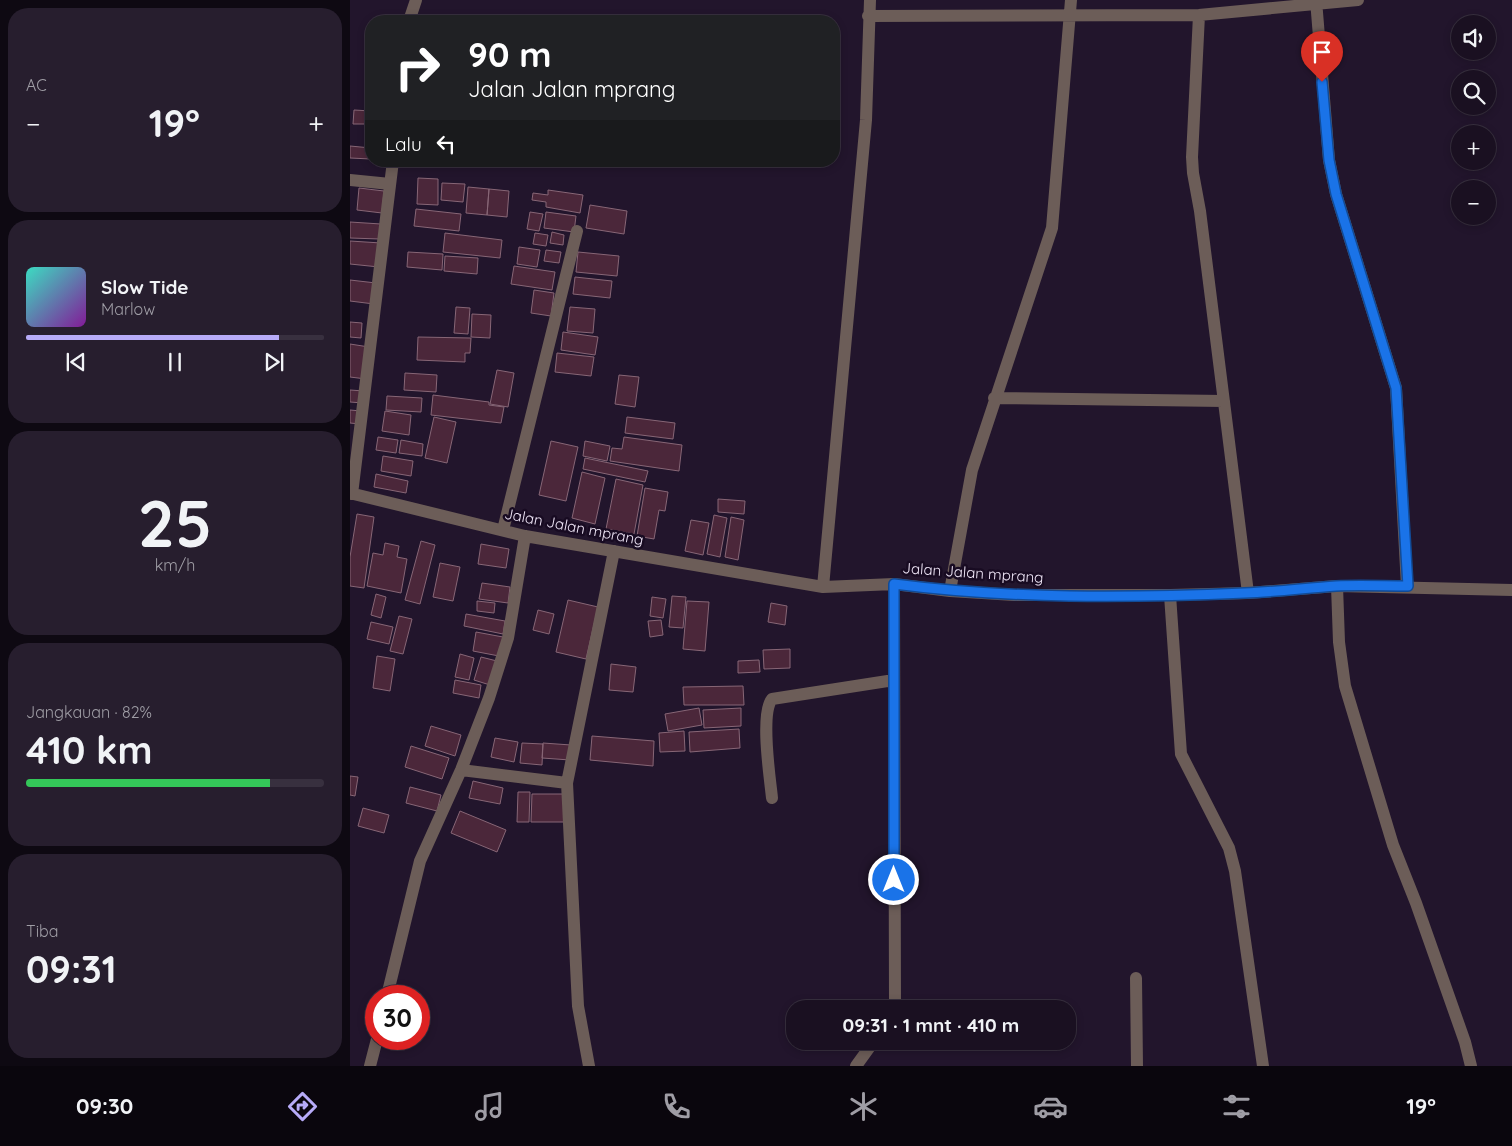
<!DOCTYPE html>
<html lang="id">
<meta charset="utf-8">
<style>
:root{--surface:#1a1021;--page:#271e2e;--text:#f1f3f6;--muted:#9f9da5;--line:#38303f;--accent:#b7abf8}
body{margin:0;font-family:Quicksand,sans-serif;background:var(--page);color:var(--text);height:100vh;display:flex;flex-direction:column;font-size:19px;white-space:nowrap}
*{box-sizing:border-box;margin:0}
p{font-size:16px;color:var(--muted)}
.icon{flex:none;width:28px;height:28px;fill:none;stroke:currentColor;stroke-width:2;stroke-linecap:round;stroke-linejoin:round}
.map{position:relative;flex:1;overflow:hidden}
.sheet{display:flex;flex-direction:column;gap:8px;padding:8px;background:#0e0912;width:350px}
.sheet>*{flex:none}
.banner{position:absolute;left:15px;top:15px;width:475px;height:152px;border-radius:20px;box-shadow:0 2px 8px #0003,0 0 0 1px var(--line);background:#202124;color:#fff;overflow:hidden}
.controls{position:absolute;left:1101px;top:15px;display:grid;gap:10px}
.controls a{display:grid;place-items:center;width:45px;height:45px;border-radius:50%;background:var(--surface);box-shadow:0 2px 8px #0003,0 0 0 1px var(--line);font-size:25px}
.speed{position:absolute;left:15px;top:985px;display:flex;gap:10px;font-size:25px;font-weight:700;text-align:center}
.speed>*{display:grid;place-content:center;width:65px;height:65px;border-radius:50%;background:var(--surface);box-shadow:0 2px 8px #0003,0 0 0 1px var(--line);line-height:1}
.speed .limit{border:8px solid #d22;background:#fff;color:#111}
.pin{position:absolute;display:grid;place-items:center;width:42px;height:42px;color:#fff;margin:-51px -21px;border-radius:50% 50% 50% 0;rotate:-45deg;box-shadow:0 0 5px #0007}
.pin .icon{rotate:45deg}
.me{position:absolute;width:55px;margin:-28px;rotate:0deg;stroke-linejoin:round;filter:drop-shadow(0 0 4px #0008)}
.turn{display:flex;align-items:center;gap:18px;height:105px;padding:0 20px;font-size:22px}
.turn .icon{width:65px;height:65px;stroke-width:2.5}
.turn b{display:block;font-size:35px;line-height:42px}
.then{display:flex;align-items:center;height:48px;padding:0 20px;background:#0003;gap:10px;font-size:19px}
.big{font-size:38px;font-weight:800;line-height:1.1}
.sheet .card{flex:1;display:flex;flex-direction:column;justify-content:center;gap:8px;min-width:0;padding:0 18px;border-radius:20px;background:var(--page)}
.sheet .dial{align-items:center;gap:0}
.dial b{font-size:65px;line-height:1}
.song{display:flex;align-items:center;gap:15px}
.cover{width:60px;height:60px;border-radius:8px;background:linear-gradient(135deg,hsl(170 70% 55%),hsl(290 70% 35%))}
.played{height:5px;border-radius:2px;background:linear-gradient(90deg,var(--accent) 85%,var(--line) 85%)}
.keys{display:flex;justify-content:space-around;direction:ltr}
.heat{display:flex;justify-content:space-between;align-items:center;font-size:28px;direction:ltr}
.charge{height:8px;border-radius:4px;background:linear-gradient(90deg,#34c759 82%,var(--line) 0)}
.trip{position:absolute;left:436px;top:1000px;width:290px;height:50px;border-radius:20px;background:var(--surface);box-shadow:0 2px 8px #0003,0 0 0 1px var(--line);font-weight:800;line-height:50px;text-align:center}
.tabs{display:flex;height:80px;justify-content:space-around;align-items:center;background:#0a060d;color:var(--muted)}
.tabs .icon{width:35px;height:35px}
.tabs .selected{color:var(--accent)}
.tabs b{font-size:22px;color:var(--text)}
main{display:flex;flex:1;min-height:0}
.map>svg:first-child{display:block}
.building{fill:#4b273a;stroke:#876676}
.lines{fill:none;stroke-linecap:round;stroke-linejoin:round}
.minor{stroke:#6c5d58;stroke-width:12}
.route-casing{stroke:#114b97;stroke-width:12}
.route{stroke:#1a73e8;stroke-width:9}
.labels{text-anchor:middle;stroke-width:5;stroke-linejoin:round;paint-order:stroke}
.street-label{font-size:15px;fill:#f0e7f8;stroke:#180b22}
</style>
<main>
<section class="sheet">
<div class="card"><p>AC</p>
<div class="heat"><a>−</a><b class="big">19°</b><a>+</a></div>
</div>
<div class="card">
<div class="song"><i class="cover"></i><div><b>Slow Tide</b><p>Marlow</p></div></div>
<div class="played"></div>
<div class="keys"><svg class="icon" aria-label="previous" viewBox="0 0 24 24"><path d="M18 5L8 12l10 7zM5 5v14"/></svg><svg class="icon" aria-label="pause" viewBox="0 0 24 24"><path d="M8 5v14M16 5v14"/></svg><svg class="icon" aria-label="next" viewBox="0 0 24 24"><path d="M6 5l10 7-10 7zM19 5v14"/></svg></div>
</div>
<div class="card dial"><b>25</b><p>km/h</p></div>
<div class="card"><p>Jangkauan · 82%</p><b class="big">410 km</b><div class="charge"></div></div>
<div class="card"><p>Tiba</p><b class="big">09:31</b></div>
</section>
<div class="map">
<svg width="1162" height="1066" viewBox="0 0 1162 1066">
<rect width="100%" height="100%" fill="#22152c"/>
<path class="building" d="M4,110l17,1v13h-18z
M0,146l21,2v11l-21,-1z
M68,178l20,1v26l-21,-1z
M92,183l23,1 -2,18 -22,-2z
M118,187l21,2 -2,26 -21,-2z
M9,188l25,3 -2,22 -25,-3z
M139,189l20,2 -2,26 -20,-2z
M198,190l35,5 -3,18 -34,-6v-5l-14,-2 1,-7 15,2z
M240,205l37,6 -3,23 -38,-6z
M66,209l45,5 -2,17 -45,-5z
M180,212l13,2 -4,17 -12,-2z
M196,212l30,4 -2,16 -30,-4z
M0,222l31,2 -1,15 -30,-1z
M202,232l12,3 -1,10 -13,-2z
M95,233l57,7 -2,18 -57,-6z
M185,233l13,2 -2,11 -13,-2z
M0,241l31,2 -2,24 -29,-3z
M169,247l21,3 -3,17 -20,-3z
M196,250l15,2 -2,11 -15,-2z
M58,252l35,2 -1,16 -35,-3z
M228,252l41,4 -2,20 -41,-4z
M95,256l33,2 -1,16 -33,-3z
M164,266l41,6 -3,18 -41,-6z
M225,277l37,4 -2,17 -37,-4z
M0,280l26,3 -2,21 -24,-3z
M184,290l20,3 -3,23 -20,-3z
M106,307l14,1 -2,26 -14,-1z
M220,307l25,2 -2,24 -26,-2z
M122,314l19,1 -1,23 -19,-1z
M0,322l12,1 -1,15 -11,-1z
M213,332l35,5 -3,18 -34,-5z
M68,337l53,1 -1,15h-5v9l-48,-2z
M0,344l19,3 -3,32 -16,-2z
M207,353l37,4 -3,19 -36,-4z
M147,370l17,3 -6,34 -18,-3z
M55,373l32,2 -1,17 -32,-2z
M269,375l20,2 -4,30 -20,-3z
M0,390l14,1 -1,12 -13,-1z
M83,395l56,7v3l15,2 -3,16 -70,-8z
M37,396l35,2 -1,14 -35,-2z
M0,410l11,1 -1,13 -10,-1z
M35,411l26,4 -2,20 -27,-4z
M84,417l22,5 -9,41 -22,-5z
M277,417l48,6 -2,16 -48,-6z
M28,437l20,3 -2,13 -20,-3z
M274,437l58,8 -3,26 -69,-10 2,-13 10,1z
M51,440l22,4 -1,12 -23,-3z
M201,441l27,6 -12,54 -27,-6z
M235,441l25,5 -3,15 -24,-5z
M33,456l30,5 -2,15 -30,-5z
M235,458l63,13 -3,11 -62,-13z
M232,472l23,6 -10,46 -23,-6z
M26,474l32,7 -2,12 -32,-6z
M266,479l27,6 -9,49 -28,-5z
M295,488l23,4 -3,19 -6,-1 -5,29 -17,-3z
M368,499l27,2 -1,13 -26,-2z
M7,514l17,3 -10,71 -14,-2v-29z
M364,515l13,3 -7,39 -13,-3z
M381,517l13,3 -6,40 -13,-3z
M341,520l18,3 -6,32 -18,-4z
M71,541l14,4 -15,59 -15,-4z
M35,543l14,3 -2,11 10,2 -6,34 -34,-7 6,-33 10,2z
M131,544l28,5 -3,19 -28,-4z
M90,563l20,4 -7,34 -20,-4z
M132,583l28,4 -2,16 -29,-4z
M26,594l10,3 -5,21 -10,-3z
M322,596l14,1 -3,31 -14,-1z
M302,597l14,2 -3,19 -13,-2z
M218,600l30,7 -12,52 -30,-7z
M127,601l18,2 -1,10 -17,-2z
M337,601l22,1 -4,49 -22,-2z
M421,603l16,3 -2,19 -17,-3z
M188,610l16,4 -5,20 -16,-4z
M116,614l39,7 -2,13 -39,-8z
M49,616l13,3 -9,35 -13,-3z
M311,620l2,15 -13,2 -2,-16z
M21,622l22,5 -4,17 -22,-5z
M126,632l27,5 -4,19 -26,-5z
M440,649v19l-26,1 -1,-19z
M110,654l14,4 -5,22 -14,-3z
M27,656l18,3 -5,32 -17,-3z
M131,657l16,4 -7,24 -16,-5z
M409,660l1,12 -22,1v-12z
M261,664l25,3 -3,25 -24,-2z
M105,680l26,5 -2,13 -26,-5z
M393,686l1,19h-60l-1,-18z
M349,708l3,17 -34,6 -3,-17z
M391,708v18l-37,2 -1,-18z
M81,726l30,9 -6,21 -30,-10z
M389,729l1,19 -50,4 -1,-20z
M334,731l1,20 -25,1 -1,-19z
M242,736l62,5 -1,25 -63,-6z
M145,738l23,4 -4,20 -23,-5z
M172,743l21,1 -1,21 -22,-2z
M193,743l28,2 -1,15 -28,-2z
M61,746l38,12 -7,21 -37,-12z
M0,776l8,1 -3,19 -5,-1z
M123,781l30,7 -3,16 -31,-6z
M60,787l31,8 -4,16 -31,-8z
M168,792h12l-1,30h-12z
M182,794h34v28h-35z
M13,808l26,7 -5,18 -26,-7z
M110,811l46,19 -9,22 -46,-19z"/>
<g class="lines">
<path class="minor" d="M966,0l13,160 7,34 60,194 11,198
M849,15l-7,142 1,16 7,38 48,382
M518,16l331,-1 159,-15
M59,21l7,-21
M0,180l40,4
M644,398l230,3
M0,493l175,43 298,51 71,-3 56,7 64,4h156l78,-2 89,-7 175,4
M2,494l41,-333
M153,530l74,-299
M987,586l2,56 6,44 48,159 23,58 49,139 6,24
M473,587l43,-467 4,-120
M600,591l22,-121 80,-242 19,-228
M820,595l11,159 48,94 6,23 28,195
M111,770l106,13
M422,798c-2,-20 -12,-84 0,-99l122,-19
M786,978l1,88
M37,996l33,-135 41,-91 28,-72 19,-60 17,-102
M542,1009l3,-9 -1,-416
M20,1066l7,-27
M239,1066l-11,-60 -11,-223 47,-232
M506,1066l18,-25"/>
</g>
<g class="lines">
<defs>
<path id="route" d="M544,880v-296c116,15 235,14 351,9 30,-1 61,-5 91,-7 23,-1 48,0 72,0l-12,-198 -60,-194 -7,-34 -7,-78"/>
</defs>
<use href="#route" class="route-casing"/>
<use href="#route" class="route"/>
</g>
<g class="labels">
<g class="street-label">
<text transform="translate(224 527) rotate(11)" y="5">Jalan Jalan mprang</text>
<text transform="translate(623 573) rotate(4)" y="5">Jalan Jalan mprang</text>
</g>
</g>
</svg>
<div class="controls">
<a><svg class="icon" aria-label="sound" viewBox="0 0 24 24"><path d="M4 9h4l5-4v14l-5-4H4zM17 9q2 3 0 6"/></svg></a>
<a><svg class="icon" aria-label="search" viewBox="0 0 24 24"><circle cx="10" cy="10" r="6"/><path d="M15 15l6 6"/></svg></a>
<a>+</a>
<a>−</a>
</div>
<div class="speed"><div class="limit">30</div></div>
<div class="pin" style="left:972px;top:82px;background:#d93025"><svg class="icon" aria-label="arrive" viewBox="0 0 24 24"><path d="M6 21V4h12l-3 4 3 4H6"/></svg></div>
<svg class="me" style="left:544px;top:880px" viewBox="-20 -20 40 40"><circle r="17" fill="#1a73e8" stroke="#fff" stroke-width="3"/><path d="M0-11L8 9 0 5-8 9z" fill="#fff"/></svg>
<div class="trip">09:31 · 1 mnt · 410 m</div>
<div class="banner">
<div class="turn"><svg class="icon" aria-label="right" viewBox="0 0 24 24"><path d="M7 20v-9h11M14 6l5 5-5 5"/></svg><div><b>90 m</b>Jalan Jalan mprang</div></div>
<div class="then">Lalu<svg class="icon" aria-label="left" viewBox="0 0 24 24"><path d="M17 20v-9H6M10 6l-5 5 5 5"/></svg></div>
</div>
</div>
</main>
<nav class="tabs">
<b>09:30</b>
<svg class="icon selected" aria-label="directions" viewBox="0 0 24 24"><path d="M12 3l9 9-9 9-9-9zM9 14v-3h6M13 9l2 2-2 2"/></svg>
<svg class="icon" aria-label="music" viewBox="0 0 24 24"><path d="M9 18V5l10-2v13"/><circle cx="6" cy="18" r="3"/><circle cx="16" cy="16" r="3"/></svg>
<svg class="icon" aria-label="phone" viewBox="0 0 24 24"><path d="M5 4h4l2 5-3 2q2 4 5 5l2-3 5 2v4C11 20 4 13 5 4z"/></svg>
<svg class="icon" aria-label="climate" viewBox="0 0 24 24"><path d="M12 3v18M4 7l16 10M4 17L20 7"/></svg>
<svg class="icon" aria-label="car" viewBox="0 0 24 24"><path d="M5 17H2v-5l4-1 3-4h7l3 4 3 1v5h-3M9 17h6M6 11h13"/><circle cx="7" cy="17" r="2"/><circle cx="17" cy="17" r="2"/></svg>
<svg class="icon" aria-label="filters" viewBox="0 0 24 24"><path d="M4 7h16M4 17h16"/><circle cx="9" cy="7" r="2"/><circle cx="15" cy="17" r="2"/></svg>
<b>19°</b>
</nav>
